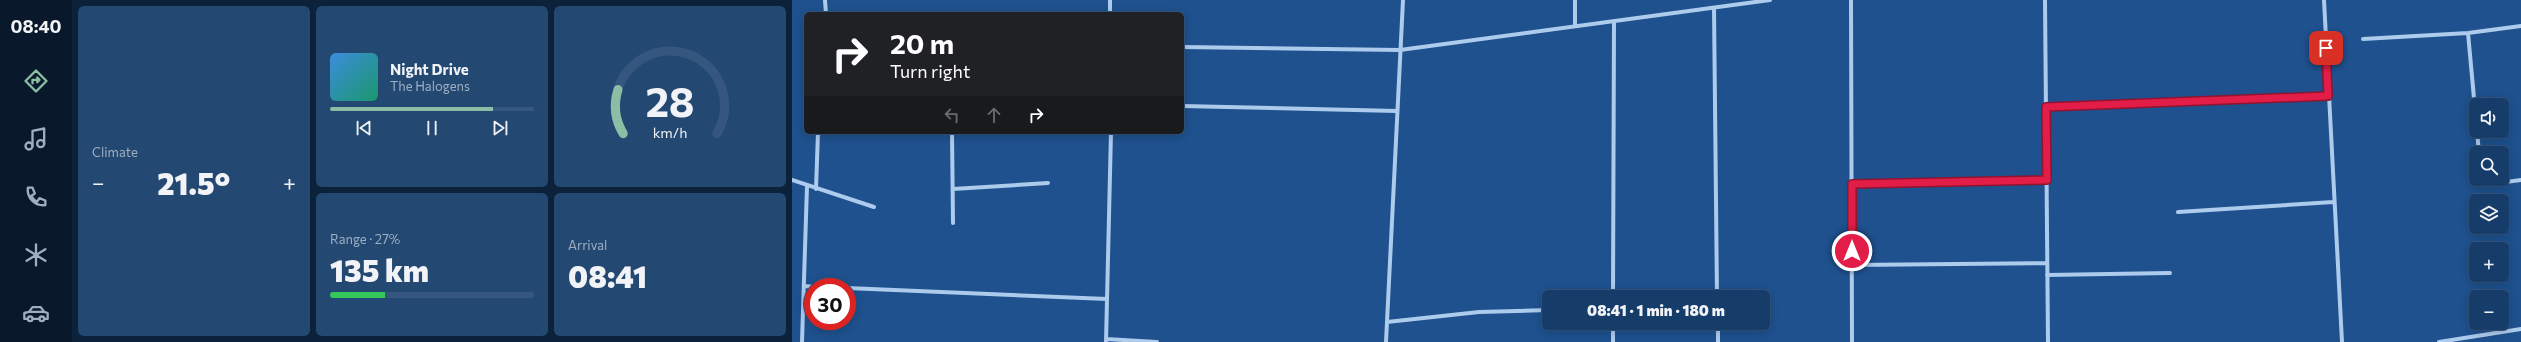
<!DOCTYPE html>
<meta charset="utf-8">
<style>
:root{--surface:#163d6a;--page:#234872;--text:#f1f3f6;--muted:#9eaec1;--line:#35567e;--accent:#8abfa5}
body{margin:0;font-family:Commissioner,sans-serif;background:var(--page);color:var(--text);height:100vh;display:flex;flex-direction:column;font-size:15px;white-space:nowrap}
*{box-sizing:border-box;margin:0}
p{font-size:13px;color:var(--muted)}
.icon{flex:none;width:22px;height:22px;fill:none;stroke:currentColor;stroke-width:2;stroke-linecap:round;stroke-linejoin:round}
.map{position:relative;flex:1;overflow:hidden}
.details{display:flex;flex-direction:column;gap:6px;padding:6px;background:#0c223a;width:720px}
.details>*{flex:none}
.guide{position:absolute;left:12px;top:12px;width:380px;height:122px;border-radius:6px;box-shadow:0 2px 10px #0003,0 0 0 1px var(--line);background:#202124;color:#fff;overflow:hidden}
.fabs{position:absolute;left:1677px;top:98px;display:grid;gap:8px}
.fabs a{display:grid;place-items:center;width:40px;height:40px;border-radius:6px;background:var(--surface);box-shadow:0 2px 10px #0003,0 0 0 1px var(--line);font-size:20px}
.speed{position:absolute;left:12px;top:278px;display:flex;gap:8px;font-size:20px;font-weight:700;text-align:center}
.speed>*{display:grid;place-content:center;width:52px;height:52px;border-radius:50%;background:var(--surface);box-shadow:0 2px 10px #0003,0 0 0 1px var(--line);line-height:1}
.speed .limit{border:6px solid #d22;background:#fff;color:#111}
.pin{position:absolute;display:grid;place-items:center;width:34px;height:34px;color:#fff;margin:-17px;border-radius:8px;box-shadow:0 2px 6px #0006}
.me{position:absolute;width:44px;margin:-22px;rotate:0deg;stroke-linejoin:round;filter:drop-shadow(0 0 3px #0008)}
.turn{display:flex;align-items:center;gap:14px;height:84px;padding:0 20px;font-size:18px}
.turn .icon{width:52px;height:52px;stroke-width:2.5}
.turn b{display:block;font-size:28px;line-height:34px}
.lanes{display:flex;align-items:center;height:38px;padding:0 20px;background:#0003;justify-content:center;gap:20px;direction:ltr}
.lanes .off{opacity:.35}
.big{font-size:30px;font-weight:800;line-height:1.1}
.details .card{flex:1;display:flex;flex-direction:column;justify-content:center;gap:6px;min-width:0;padding:0 14px;border-radius:6px;background:var(--page)}
.details .dial{align-items:center;gap:0}
.dial svg{height:104px;overflow:visible;fill:none;stroke:var(--line);stroke-width:7;stroke-linecap:round;text-anchor:middle}
.dial text{fill:var(--text);stroke:none}
.song{display:flex;align-items:center;gap:12px}
.cover{width:48px;height:48px;border-radius:6px;background:linear-gradient(135deg,hsl(210 70% 55%),hsl(160 70% 35%))}
.played{height:4px;border-radius:2px;background:linear-gradient(90deg,var(--accent) 80%,var(--line) 80%)}
.keys{display:flex;justify-content:space-around;direction:ltr}
.heat{display:flex;justify-content:space-between;align-items:center;font-size:22px;direction:ltr}
.charge{height:6px;border-radius:3px;background:linear-gradient(90deg,#34c759 27%,var(--line) 0)}
.details .tiles{flex:1;display:grid;gap:6px;grid-template-columns:repeat(3,1fr)}
.card:first-child{grid-row:span 2}
.trip{position:absolute;left:750px;top:290px;width:228px;height:40px;border-radius:6px;background:var(--surface);box-shadow:0 2px 10px #0003,0 0 0 1px var(--line);font-weight:800;line-height:40px;text-align:center}
main{display:flex;flex:1;min-height:0}
.dock{display:flex;flex-direction:column;width:72px;justify-content:space-around;align-items:center;background:#09182a;color:var(--muted)}
.dock .icon{width:28px;height:28px}
.dock .on{color:var(--accent)}
.dock b{font-size:18px;color:var(--text)}
.map>svg:first-child{display:block}
.lines{fill:none;stroke-linecap:round;stroke-linejoin:round}
.minor{stroke:#adcbed;stroke-width:4}
.route-casing{stroke:#92132f;stroke-width:10}
.route{stroke:#e11d48;stroke-width:7}
</style>
<main>
<nav class="dock">
<b>08:40</b>
<svg class="icon on" aria-label="directions" viewBox="0 0 24 24"><path d="M12 3l9 9-9 9-9-9zM9 14v-3h6M13 9l2 2-2 2"/></svg>
<svg class="icon" aria-label="music" viewBox="0 0 24 24"><path d="M9 18V5l10-2v13"/><circle cx="6" cy="18" r="3"/><circle cx="16" cy="16" r="3"/></svg>
<svg class="icon" aria-label="phone" viewBox="0 0 24 24"><path d="M5 4h4l2 5-3 2q2 4 5 5l2-3 5 2v4C11 20 4 13 5 4z"/></svg>
<svg class="icon" aria-label="climate" viewBox="0 0 24 24"><path d="M12 3v18M4 7l16 10M4 17L20 7"/></svg>
<svg class="icon" aria-label="car" viewBox="0 0 24 24"><path d="M5 17H2v-5l4-1 3-4h7l3 4 3 1v5h-3M9 17h6M6 11h13"/><circle cx="7" cy="17" r="2"/><circle cx="17" cy="17" r="2"/></svg>
</nav>
<section class="details">
<div class="tiles">
<div class="card"><p>Climate</p>
<div class="heat"><a>−</a><b class="big">21.5°</b><a>+</a></div>
</div>
<div class="card">
<div class="song"><i class="cover"></i><div><b>Night Drive</b><p>The Halogens</p></div></div>
<div class="played"></div>
<div class="keys"><svg class="icon" aria-label="previous" viewBox="0 0 24 24"><path d="M18 5L8 12l10 7zM5 5v14"/></svg><svg class="icon" aria-label="pause" viewBox="0 0 24 24"><path d="M8 5v14M16 5v14"/></svg><svg class="icon" aria-label="next" viewBox="0 0 24 24"><path d="M6 5l10 7-10 7zM19 5v14"/></svg></div>
</div>
<div class="card dial"><svg viewBox="0 0 100 80">
<path d="M14 69A42 42 0 1 1 86 69"/>
<path d="M14 69A42 42 0 0 1 10 35" stroke="#8abfa5"/>
<text x="50" y="56" font-size="32" font-weight="700">28</text>
<text x="50" y="72" font-size="11">km/h</text>
</svg></div>
<div class="card"><p>Range · 27%</p><b class="big">135 km</b><div class="charge"></div></div>
<div class="card"><p>Arrival</p><b class="big">08:41</b></div>
</div>
</section>
<div class="map">
<svg width="1729" height="342" viewBox="0 0 1729 342">
<rect width="100%" height="100%" fill="#1e518e"/>
<g class="lines">
<path class="minor" d="M33,0l1,14
M318,0v14
M783,0v26
M1059,0l1,342
M1253,0l3,342
M1532,0l18,342
M922,8l3,289
M1676,33l8,87
M1571,39l105,-6 53,-7
M390,47l218,3 370,-50
M390,106l215,5
M1254,107l282,-11
M1685,131l2,22
M160,132l1,91
M1691,179l8,5 30,-4
M0,180l82,27
M1060,184l195,-4
M24,189l2,-57
M161,189l95,-6
M1386,212l155,-10
M1060,265l195,-2
M1255,275l123,-2
M12,286l13,1
M55,288l260,11
M821,297l1,-276
M595,322l92,-10 70,-2
M926,323v19
M314,339l51,3
M10,342l5,-156
M314,342l5,-210
M594,342l17,-342
M821,342v-19
M1647,342l82,-13"/>
</g>
<g class="lines">
<defs>
<path id="route" d="M1060,251v-67l195,-4 -1,-73 282,-11 -2,-48"/>
</defs>
<use href="#route" class="route-casing"/>
<use href="#route" class="route"/>
</g>
</svg>
<div class="fabs">
<a><svg class="icon" aria-label="sound" viewBox="0 0 24 24"><path d="M4 9h4l5-4v14l-5-4H4zM17 9q2 3 0 6"/></svg></a>
<a><svg class="icon" aria-label="search" viewBox="0 0 24 24"><circle cx="10" cy="10" r="6"/><path d="M15 15l6 6"/></svg></a>
<a><svg class="icon" aria-label="layers" viewBox="0 0 24 24"><path d="M12 4l9 5-9 5-9-5zM3 14l9 5 9-5"/></svg></a>
<a>+</a>
<a>−</a>
</div>
<div class="speed"><div class="limit">30</div></div>
<div class="pin" style="left:1534px;top:48px;background:#d93025"><svg class="icon" aria-label="arrive" viewBox="0 0 24 24"><path d="M6 21V4h12l-3 4 3 4H6"/></svg></div>
<svg class="me" style="left:1060px;top:251px" viewBox="-20 -20 40 40"><circle r="17" fill="#e11d48" stroke="#fff" stroke-width="3"/><path d="M0-11L8 9 0 5-8 9z" fill="#fff"/></svg>
<div class="trip">08:41 · 1 min · 180 m</div>
<div class="guide">
<div class="turn"><svg class="icon" aria-label="right" viewBox="0 0 24 24"><path d="M7 20v-9h11M14 6l5 5-5 5"/></svg><div><b>20 m</b>Turn right</div></div>
<div class="lanes"><svg class="icon off" aria-label="left" viewBox="0 0 24 24"><path d="M17 20v-9H6M10 6l-5 5 5 5"/></svg><svg class="icon off" aria-label="ahead" viewBox="0 0 24 24"><path d="M12 20V5M6 11l6-6 6 6"/></svg><svg class="icon" aria-label="right" viewBox="0 0 24 24"><path d="M7 20v-9h11M14 6l5 5-5 5"/></svg></div>
</div>
</div>
</main>
